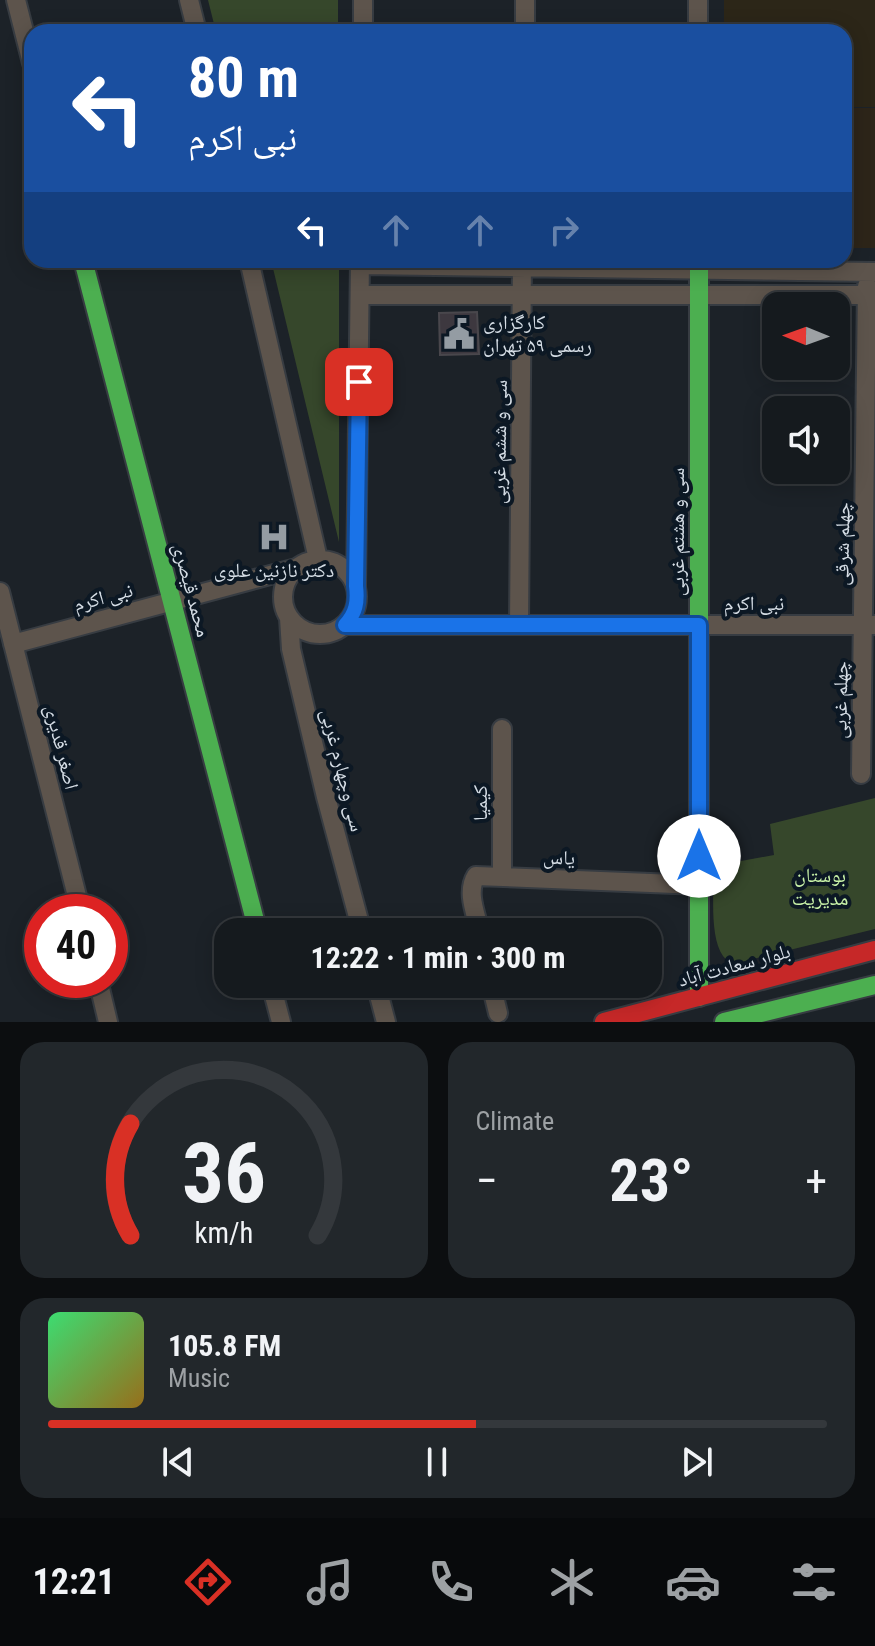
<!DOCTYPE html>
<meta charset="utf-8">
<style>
:root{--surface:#151a1e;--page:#22272b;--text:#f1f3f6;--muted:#9da1a4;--line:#34383c;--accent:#d93025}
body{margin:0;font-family:"Roboto Condensed","Noto Naskh Arabic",sans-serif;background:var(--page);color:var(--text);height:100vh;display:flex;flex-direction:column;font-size:30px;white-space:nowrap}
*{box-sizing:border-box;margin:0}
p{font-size:26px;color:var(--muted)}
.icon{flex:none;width:44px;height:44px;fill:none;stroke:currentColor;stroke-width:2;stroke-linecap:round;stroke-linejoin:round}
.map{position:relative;height:1022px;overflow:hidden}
.side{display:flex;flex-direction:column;gap:20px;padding:20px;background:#0c0e10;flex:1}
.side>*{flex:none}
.guide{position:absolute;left:24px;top:24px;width:828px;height:244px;border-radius:24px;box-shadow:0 4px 20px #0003,0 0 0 2px var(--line);background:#1a4fa0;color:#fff;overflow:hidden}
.needle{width:52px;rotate:271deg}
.tools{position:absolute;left:762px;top:292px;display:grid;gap:16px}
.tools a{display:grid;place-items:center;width:88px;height:88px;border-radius:16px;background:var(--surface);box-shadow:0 4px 20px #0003,0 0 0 2px var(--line);font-size:40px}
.speed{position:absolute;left:24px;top:894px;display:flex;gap:16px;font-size:40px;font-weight:700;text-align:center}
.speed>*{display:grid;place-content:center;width:104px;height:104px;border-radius:50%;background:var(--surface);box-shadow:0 4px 20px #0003,0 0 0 2px var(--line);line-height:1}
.speed .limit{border:12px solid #d22;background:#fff;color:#111}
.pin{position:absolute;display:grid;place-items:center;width:68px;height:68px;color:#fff;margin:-34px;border-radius:16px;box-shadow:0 4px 12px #0006}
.me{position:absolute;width:88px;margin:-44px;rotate:0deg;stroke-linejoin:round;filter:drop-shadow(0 0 6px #0008)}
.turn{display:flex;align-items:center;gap:28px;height:168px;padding:0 32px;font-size:36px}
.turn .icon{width:104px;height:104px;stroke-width:2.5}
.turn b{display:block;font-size:56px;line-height:68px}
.lanes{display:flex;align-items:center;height:76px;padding:0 32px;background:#0003;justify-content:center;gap:40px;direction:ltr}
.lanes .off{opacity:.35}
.big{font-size:60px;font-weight:700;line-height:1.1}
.side .card{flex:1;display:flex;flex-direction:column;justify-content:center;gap:12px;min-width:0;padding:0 28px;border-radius:24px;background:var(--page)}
.side .dial{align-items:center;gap:0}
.dial svg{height:208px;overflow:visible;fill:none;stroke:var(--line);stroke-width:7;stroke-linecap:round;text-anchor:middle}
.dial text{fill:var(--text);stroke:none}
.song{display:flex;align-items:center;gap:24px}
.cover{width:96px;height:96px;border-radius:12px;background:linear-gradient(135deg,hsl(140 70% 55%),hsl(40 70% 35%))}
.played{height:8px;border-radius:4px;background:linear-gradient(90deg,var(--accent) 55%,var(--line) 55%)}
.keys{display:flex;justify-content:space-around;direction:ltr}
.heat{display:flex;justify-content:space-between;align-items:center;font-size:44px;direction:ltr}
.side .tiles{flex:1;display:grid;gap:20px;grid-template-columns:1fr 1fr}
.card:last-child{grid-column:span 2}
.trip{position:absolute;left:214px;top:918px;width:448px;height:80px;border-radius:24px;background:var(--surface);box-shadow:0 4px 20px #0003,0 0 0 2px var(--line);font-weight:700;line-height:80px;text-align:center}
.dock{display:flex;height:128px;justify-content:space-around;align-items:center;background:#080a0c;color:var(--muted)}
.dock .icon{width:56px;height:56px}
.dock .selected{color:var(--accent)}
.dock b{font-size:36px;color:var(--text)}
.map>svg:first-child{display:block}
.commercial{fill:#2d2519}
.education{fill:#2c2618}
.green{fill:#36472b}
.building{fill:#3d383f;stroke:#49474c;stroke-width:2}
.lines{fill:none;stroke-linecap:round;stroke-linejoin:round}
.street-casing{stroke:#373c42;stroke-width:22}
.fast-casing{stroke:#373c42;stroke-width:22}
.jam-casing{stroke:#373c42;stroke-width:22}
.street{stroke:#5d544c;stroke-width:18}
.fast{stroke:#4caf50;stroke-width:18}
.jam{stroke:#c62828;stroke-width:18}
.route-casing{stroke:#114b97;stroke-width:20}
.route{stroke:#1a73e8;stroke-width:14}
.labels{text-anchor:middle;stroke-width:8;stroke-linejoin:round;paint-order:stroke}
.poi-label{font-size:20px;fill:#d5dde5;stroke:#0c1824;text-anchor:start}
.street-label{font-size:20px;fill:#d5dde5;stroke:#0c1824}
.park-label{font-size:20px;fill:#c9f3a8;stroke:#0c1824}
</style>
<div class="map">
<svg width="875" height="1022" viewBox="0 0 875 1022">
<rect width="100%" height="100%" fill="#1c2228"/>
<path class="commercial" d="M844,108h31v140h-31z"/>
<path class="education" d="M724,0h151v107h-31v-75h-120z"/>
<path class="green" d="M208,0h130v32h-122z
M271,260h68v282z
M875,798v131l-142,35c-3,-2 -8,-5 -10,-8 -14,-20 -9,-66 -9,-90l60,-11 -4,-31z"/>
<path class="building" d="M477,312l2,42 -39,1 -1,-42z"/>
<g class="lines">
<defs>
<path id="street" d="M16,0l16,63
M189,0l8,32
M698,0v32
M363,32v-32
M525,32v-32
M249,260l69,299
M360,265l515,7
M360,295h515
M283 597a37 37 0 1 1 74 0a37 37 0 1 1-74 0Z
M356,586l4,-326
M0,592l81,320
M289,618l2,31 35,148 36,135
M345,625h530
M519,625l3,-365
M13,644l283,-76
M502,729v148
M861,774l6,-488
M480,932c-4,-18 -14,-40 -4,-56l224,9
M98,980l10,42
M271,984l10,38
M376,984l10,38
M491,984l7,29"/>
<path id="fast" d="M83,260l175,672
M699,260v737
M724,1022l151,-37"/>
<path id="jam" d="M604,1022l271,-72"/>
</defs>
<use href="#street" class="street-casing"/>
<use href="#fast" class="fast-casing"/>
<use href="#jam" class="jam-casing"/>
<use href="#street" class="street"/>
<use href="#fast" class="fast"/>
<use href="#jam" class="jam"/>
</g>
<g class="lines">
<defs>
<path id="route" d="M359,382l-3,204c2,16 0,27 -11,39h354v231"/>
</defs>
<use href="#route" class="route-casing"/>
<use href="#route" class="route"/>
</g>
<defs>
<symbol id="civic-bare" viewBox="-9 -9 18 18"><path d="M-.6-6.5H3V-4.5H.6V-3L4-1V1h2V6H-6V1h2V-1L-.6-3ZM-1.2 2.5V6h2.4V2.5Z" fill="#949ca3" stroke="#0c1824" stroke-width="2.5" paint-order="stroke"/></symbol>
<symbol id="hospital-bare" viewBox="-9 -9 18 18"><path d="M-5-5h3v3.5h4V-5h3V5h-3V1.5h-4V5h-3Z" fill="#949ca3" stroke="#0c1824" stroke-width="2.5" paint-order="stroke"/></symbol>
</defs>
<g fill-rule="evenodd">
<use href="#civic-bare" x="437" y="312" width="44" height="44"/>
<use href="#hospital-bare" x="252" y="515" width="44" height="44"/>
</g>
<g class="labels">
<g class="poi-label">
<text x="483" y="329">کارگزاری<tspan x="483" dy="23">رسمی ۵۹ تهران</tspan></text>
<text x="274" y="577" text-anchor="middle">دکتر نازنین علوی</text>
</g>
<g class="street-label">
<text transform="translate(499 442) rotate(-89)" y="7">سی و ششم غربی</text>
<text transform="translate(677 532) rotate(-90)" y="7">سی و هشتم غربی</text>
<text transform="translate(842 544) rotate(-89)" y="7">چهلم شرقی</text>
<text transform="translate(192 590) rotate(75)" y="7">محمد قیصری</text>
<text transform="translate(103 597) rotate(-15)" y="7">نبی اکرم</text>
<text x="754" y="610">نبی اکرم</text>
<text transform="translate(840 700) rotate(-89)" y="7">چهلم غربی</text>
<text transform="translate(62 747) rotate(76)" y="7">اصغر قدیری</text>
<text transform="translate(343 770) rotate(76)" y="7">سی وچهارم غربی</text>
<text transform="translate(480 803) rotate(-90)" y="7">کیمیا</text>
<text transform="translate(559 857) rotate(2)" y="7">یاس</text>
<text transform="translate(734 965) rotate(-15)" y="7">بلوار سعادت آباد</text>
</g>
<g class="park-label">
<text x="820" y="882">بوستان<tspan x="820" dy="23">مدیریت</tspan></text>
</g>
</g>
</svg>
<div class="tools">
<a><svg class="needle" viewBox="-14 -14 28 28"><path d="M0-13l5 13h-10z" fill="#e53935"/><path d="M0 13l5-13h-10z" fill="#9da1a4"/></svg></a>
<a><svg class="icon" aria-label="sound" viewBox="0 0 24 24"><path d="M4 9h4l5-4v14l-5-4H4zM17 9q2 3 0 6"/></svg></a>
</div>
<div class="speed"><div class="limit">40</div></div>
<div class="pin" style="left:359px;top:382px;background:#d93025"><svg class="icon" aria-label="arrive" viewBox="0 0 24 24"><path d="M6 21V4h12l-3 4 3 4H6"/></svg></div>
<svg class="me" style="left:699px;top:856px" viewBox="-20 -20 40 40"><circle r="19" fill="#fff"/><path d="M0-13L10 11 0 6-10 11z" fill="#1a73e8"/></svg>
<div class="trip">12:22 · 1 min · 300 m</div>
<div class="guide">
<div class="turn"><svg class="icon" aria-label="left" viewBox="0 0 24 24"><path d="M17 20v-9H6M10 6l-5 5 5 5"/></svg><div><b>80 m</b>نبی اکرم</div></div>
<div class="lanes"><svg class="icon" aria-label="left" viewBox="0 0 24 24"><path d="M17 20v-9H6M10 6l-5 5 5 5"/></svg><svg class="icon off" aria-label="ahead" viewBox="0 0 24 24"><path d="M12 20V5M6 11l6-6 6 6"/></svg><svg class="icon off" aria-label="ahead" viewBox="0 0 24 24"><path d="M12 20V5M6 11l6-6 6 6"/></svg><svg class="icon off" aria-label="right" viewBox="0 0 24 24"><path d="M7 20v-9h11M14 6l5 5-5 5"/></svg></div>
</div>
</div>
<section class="side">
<div class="tiles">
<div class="card dial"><svg viewBox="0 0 100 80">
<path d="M14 69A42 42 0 1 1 86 69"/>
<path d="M14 69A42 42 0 0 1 14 26" stroke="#d93025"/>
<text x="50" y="56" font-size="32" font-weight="700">36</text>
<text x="50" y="72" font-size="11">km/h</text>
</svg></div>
<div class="card"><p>Climate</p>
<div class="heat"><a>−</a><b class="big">23°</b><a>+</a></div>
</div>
<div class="card">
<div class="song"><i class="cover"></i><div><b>105.8 FM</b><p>Music</p></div></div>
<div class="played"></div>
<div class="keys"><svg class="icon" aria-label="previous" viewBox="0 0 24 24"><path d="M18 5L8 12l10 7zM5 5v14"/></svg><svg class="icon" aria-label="pause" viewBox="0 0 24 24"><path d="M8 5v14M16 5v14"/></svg><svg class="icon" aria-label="next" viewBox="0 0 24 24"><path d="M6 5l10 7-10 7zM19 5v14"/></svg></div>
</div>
</div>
</section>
<nav class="dock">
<b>12:21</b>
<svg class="icon selected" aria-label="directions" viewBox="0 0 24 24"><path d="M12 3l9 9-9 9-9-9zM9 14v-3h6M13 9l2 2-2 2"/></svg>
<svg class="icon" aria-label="music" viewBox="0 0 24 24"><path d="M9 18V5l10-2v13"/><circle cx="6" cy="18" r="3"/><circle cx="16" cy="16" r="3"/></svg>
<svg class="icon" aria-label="phone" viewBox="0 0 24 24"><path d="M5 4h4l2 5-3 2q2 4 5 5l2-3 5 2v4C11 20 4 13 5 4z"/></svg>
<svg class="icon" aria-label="climate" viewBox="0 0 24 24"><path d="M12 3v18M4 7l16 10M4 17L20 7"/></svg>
<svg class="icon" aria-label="car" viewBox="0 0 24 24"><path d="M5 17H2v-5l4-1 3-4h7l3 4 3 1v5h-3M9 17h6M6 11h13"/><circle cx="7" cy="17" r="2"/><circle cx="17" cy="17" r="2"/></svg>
<svg class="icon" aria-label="filters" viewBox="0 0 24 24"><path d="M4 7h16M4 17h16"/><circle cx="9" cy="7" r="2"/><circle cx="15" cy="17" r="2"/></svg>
</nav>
